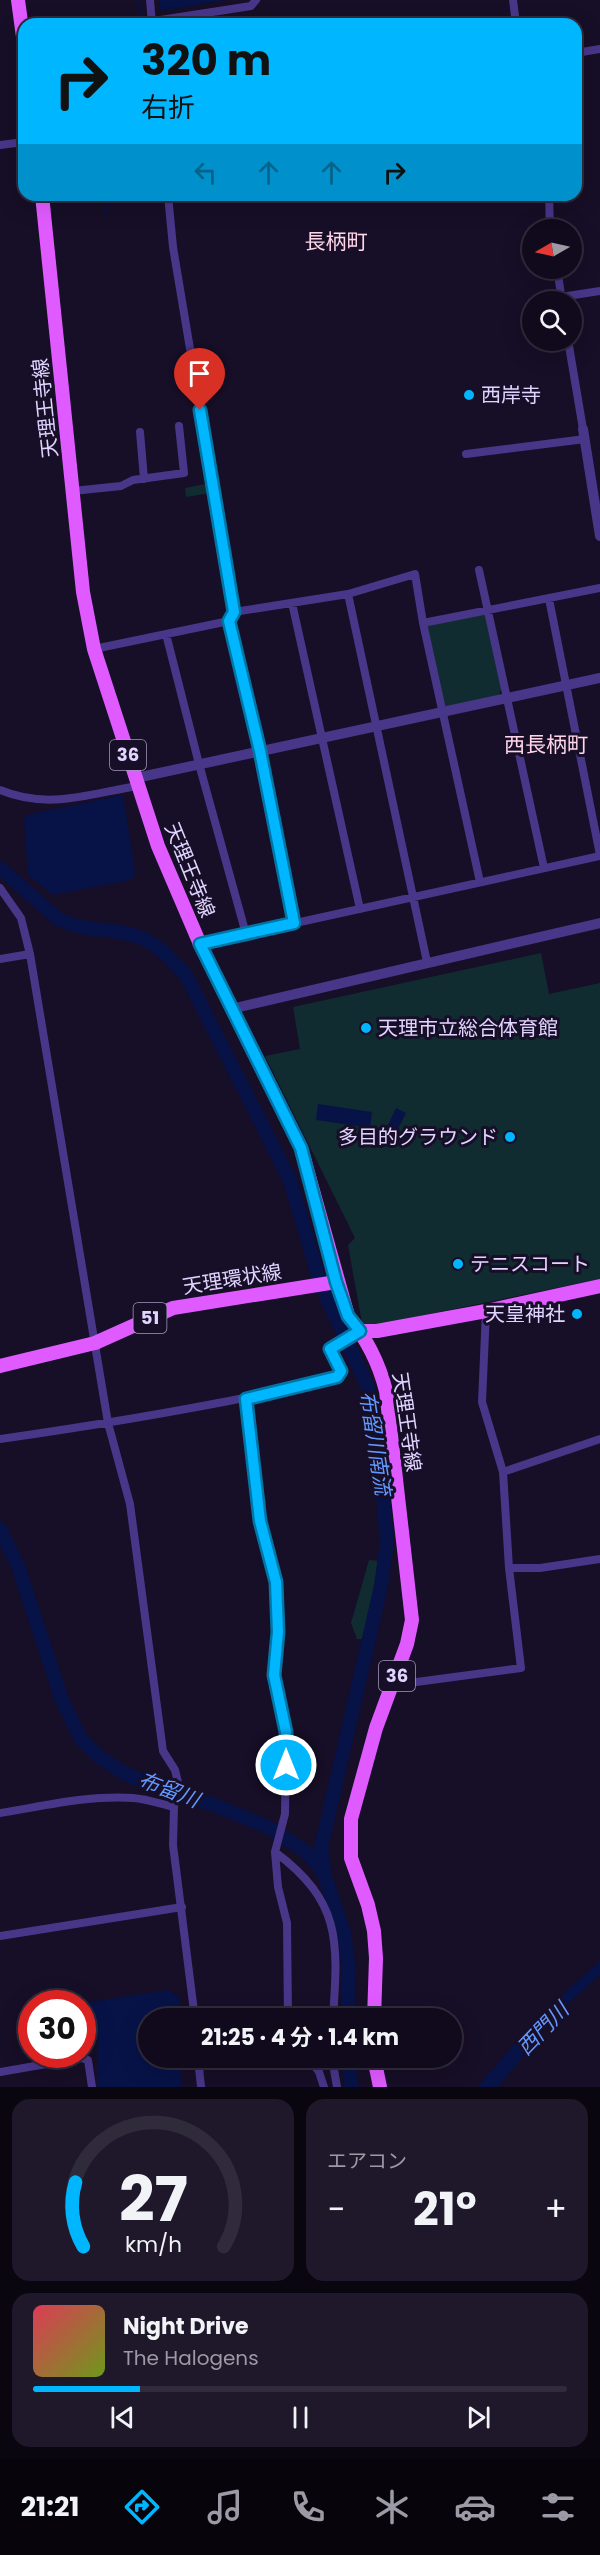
<!DOCTYPE html>
<html lang="ja">
<meta charset="utf-8">
<style>
:root{--surface:#110a1d;--page:#1e182a;--text:#f1f3f6;--muted:#9c9aa4;--line:#302b3b;--accent:#00b6ff}
body{margin:0;font-family:Poppins,"Noto Sans JP",sans-serif;background:var(--page);color:var(--text);height:100vh;display:flex;flex-direction:column;font-size:22px;white-space:nowrap}
*{box-sizing:border-box;margin:0}
p{font-size:20px;color:var(--muted)}
.icon{flex:none;width:33px;height:33px;fill:none;stroke:currentColor;stroke-width:2;stroke-linecap:round;stroke-linejoin:round}
.map{position:relative;height:2087px;overflow:hidden}
.side{display:flex;flex-direction:column;gap:12px;padding:12px;background:#090610;flex:1}
.side>*{flex:none}
.hud{position:absolute;left:18px;top:18px;width:564px;height:183px;border-radius:18px;box-shadow:0 6px 24px #0002,0 0 0 2px var(--line);background:#00b6ff;color:#111;overflow:hidden}
.needle{width:39px;rotate:261deg}
.fabs{position:absolute;left:522px;top:219px;display:grid;gap:12px}
.fabs a{display:grid;place-items:center;width:60px;height:60px;border-radius:50%;background:var(--surface);box-shadow:0 6px 24px #0002,0 0 0 2px var(--line);font-size:30px}
.speed{position:absolute;left:18px;top:1990px;display:flex;gap:12px;font-size:30px;font-weight:700;text-align:center}
.speed>*{display:grid;place-content:center;width:78px;height:78px;border-radius:50%;background:var(--surface);box-shadow:0 6px 24px #0002,0 0 0 2px var(--line);line-height:1}
.speed .limit{border:9px solid #d22;background:#fff;color:#111}
.pin{position:absolute;display:grid;place-items:center;width:51px;height:51px;color:#fff;margin:-62px -26px;border-radius:50% 50% 50% 0;rotate:-45deg;box-shadow:0 0 6px #0007}
.pin .icon{rotate:45deg}
.me{position:absolute;width:66px;margin:-33px;rotate:0deg;stroke-linejoin:round;filter:drop-shadow(0 0 4px #0008)}
.turn{display:flex;align-items:center;gap:21px;height:126px;padding:0 24px;font-size:27px}
.turn .icon{width:78px;height:78px;stroke-width:2.5}
.turn b{display:block;font-size:42px;line-height:51px}
.lanes{display:flex;align-items:center;height:57px;padding:0 24px;background:#0003;justify-content:center;gap:30px;direction:ltr}
.lanes .off{opacity:.35}
.big{font-size:45px;font-weight:700;line-height:1.1}
.side .tile{flex:1;display:flex;flex-direction:column;justify-content:center;gap:9px;min-width:0;padding:0 21px;border-radius:18px;background:var(--page)}
.side .dial{align-items:center;gap:0}
.dial svg{height:156px;overflow:visible;fill:none;stroke:var(--line);stroke-width:7;stroke-linecap:round;text-anchor:middle}
.dial text{fill:var(--text);stroke:none}
.song{display:flex;align-items:center;gap:18px}
.cover{width:72px;height:72px;border-radius:9px;background:linear-gradient(135deg,hsl(350 70% 55%),hsl(80 70% 35%))}
.played{height:6px;border-radius:3px;background:linear-gradient(90deg,var(--accent) 20%,var(--line) 20%)}
.keys{display:flex;justify-content:space-around;direction:ltr}
.heat{display:flex;justify-content:space-between;align-items:center;font-size:33px;direction:ltr}
.side .tiles{flex:1;display:grid;gap:12px;grid-template-columns:1fr 1fr}
.tile:last-child{grid-column:span 2}
.trip{position:absolute;left:138px;top:2008px;width:324px;height:60px;border-radius:30px;background:var(--surface);box-shadow:0 6px 24px #0002,0 0 0 2px var(--line);font-weight:700;line-height:60px;text-align:center}
.dock{display:flex;height:96px;justify-content:space-around;align-items:center;background:#07040c;color:var(--muted)}
.dock .icon{width:42px;height:42px}
.dock .current{color:var(--accent)}
.dock b{font-size:27px;color:var(--text)}
.map>svg:first-child{display:block}
.green{fill:#102c31}
.water{fill:#071247}
.lines{fill:none;stroke-linecap:round;stroke-linejoin:round}
.stream{stroke:#071247;stroke-width:2}
.river{stroke:#071247;stroke-width:14}
.minor{stroke:#483689;stroke-width:8}
.tertiary{stroke:#483689;stroke-width:10}
.primary{stroke:#e05bff;stroke-width:14}
.route-casing{stroke:#0076a6;stroke-width:15}
.route{stroke:#00b6ff;stroke-width:10}
.poi-dot{fill:#00b6ff;stroke:#170e27;stroke-width:2}
.labels{text-anchor:middle;stroke-width:6;stroke-linejoin:round;paint-order:stroke}
.shield{fill:#170e27;stroke:#a499be;stroke-width:1.5}
.shield-label{font-size:18px;font-weight:bold;fill:#e1d4ff}
.poi-label{font-size:20px;fill:#e1d4ff;stroke:#170e27;text-anchor:start}
.street-label{font-size:20px;fill:#e1d4ff;stroke:#170e27}
.neighbourhood-label{font-size:21px;fill:#ffd6e8;stroke:#170e27}
.water-label{font-size:21px;font-style:italic;fill:#6299ff;stroke:#170e27}
</style>
<div class="map">
<svg width="600" height="2087" viewBox="0 0 600 2087">
<rect width="100%" height="100%" fill="#170e27"/>
<path class="green" d="M210,483l1,10 -25,4 -1,-9z
M481,614l7,2 15,68 -4,11 -57,13 -17,-79 3,-3z
M541,953l8,41 51,-11v296l-229,47 -9,-3 -14,-78 7,-7 -90,-182 35,-7 -7,-42z
M369,1560l12,1 -13,78h-11l-6,-16z"/>
<path class="water" d="M159,0h65l-63,11z
M123,795l12,78 -4,7 -78,15 -25,-20 -4,-57 7,-4z
M318,1104l54,8 -2,16 -54,-8z
M396,1108l10,5 -12,24 -9,-5z
M600,1961v14l-53,48 -16,19 1,4 -34,41h-21l62,-71z
M169,1990l10,8v21h-31v39h32l1,29h-84v-48l-8,-37z"/>
<g class="lines">
<path class="stream" d="M139,0l2,24
M105,214l5,-19"/>
<path class="river" d="M0,868l57,50c26,15 55,9 82,19 20,7 33,24 47,38l104,205 31,105 47,102 10,51 9,104 -6,44 -60,262 4,29
M0,1529l18,37 44,134 19,39 16,16 25,17 47,21 43,11 58,24 35,23 13,14 7,12 19,55 5,37 -2,50
M347,2058l5,29"/>
<path class="minor" d="M150,0l2,24
M513,0l3,24
M154,21l97,-15 5,-6
M576,53l24,-4
M0,145l24,-3
M168,195l5,52 61,365
M549,195l1,35
M557,268l5,33
M561,297l39,-6
M568,340l15,89
M140,432l4,47
M466,454l119,-15
M73,491l48,-5 12,-6 51,-7 -5,-47
M479,570l65,298
M348,594l79,368
M549,599l51,256
M292,603l68,306
M229,621l31,130 34,172
M423,623l177,-35
M166,634l33,130 47,170
M94,649l135,-28 5,-9 114,-18 67,-20 8,49 57,259
M0,790c48,20 89,4 137,-4
M0,888l21,30 9,36 78,469 22,81 33,247 12,19 3,12 -4,25 -1,38 22,174
M200,944l400,-88
M0,959l30,-5
M246,1399l14,122 16,61 2,51 -4,42 12,58 -1,81 -10,38 3,35 9,36 1,96
M0,1439c112,-16 223,-35 334,-60l7,-8 -11,-22 30,-18
M503,1472l97,-33
M509,1568h31l60,-9
M394,1685l127,-17 -12,-100 -6,-96 -21,-70 4,-91
M0,1813c44,-7 89,-18 133,-15 14,1 28,6 41,9
M275,1852c67,50 63,90 58,167
M0,1936l182,-29
M195,2016l56,-6 6,1 7,8
M198,2058l3,29
M274,2058l37,3 8,11 5,15
M332,2058l5,29
M333,2066l41,-6
M0,2072l81,-14 7,2 4,27"/>
<path class="tertiary" d="M583,429l17,107
M136,778l464,-100
M231,1009l369,-86"/>
<path class="primary" d="M18,0l6,44
M42,195l41,397 11,57 64,197 42,98 101,204 47,168c19,23 31,47 38,75l26,229 -5,24 -31,84 -25,91v39l17,47 6,26 2,27 -2,61
M360,1331h17l109,-20 114,-25
M0,1366l95,-23 78,-35 163,-26
M374,2058l6,29"/>
</g>
<g class="lines">
<defs>
<path id="route" d="M200,410l34,202 -5,9 31,130 34,172 -94,21 101,204 35,134 12,34 12,15 -30,18 11,22 -4,6 -91,22 14,122 16,61 2,50 -4,43 12,57v33"/>
</defs>
<use href="#route" class="route-casing"/>
<use href="#route" class="route"/>
</g>
<g class="poi-dot">
<circle cx="469" cy="395" r="6"/>
<circle cx="366" cy="1028" r="6"/>
<circle cx="510" cy="1137" r="6"/>
<circle cx="458" cy="1264" r="6"/>
<circle cx="577" cy="1314" r="6"/>
</g>
<g class="labels">
<g class="shield">
<rect x="110" y="740" width="36" height="30" rx="4.5"/>
<rect x="133.5" y="1303" width="33" height="30" rx="4.5"/>
<rect x="379" y="1661" width="36" height="30" rx="4.5"/>
</g>
<g class="shield-label">
<text x="128" y="761">36</text>
<text x="150" y="1324">51</text>
<text x="397" y="1682">36</text>
</g>
<g class="poi-label">
<text x="481" y="402">西岸寺</text>
<text x="378" y="1035">天理市立総合体育館</text>
<text x="498" y="1144" text-anchor="end">多目的グラウンド</text>
<text x="470" y="1271">テニスコート</text>
<text x="565" y="1321" text-anchor="end">天皇神社</text>
</g>
<g class="street-label">
<text transform="translate(45 408) rotate(-96)" y="7">天理王寺線</text>
<text transform="translate(190 870) rotate(68)" y="7">天理王寺線</text>
<text transform="translate(232 1279) rotate(-9)" y="7">天理環状線</text>
<text transform="translate(407 1422) rotate(82)" y="7">天理王寺線</text>
</g>
<g class="neighbourhood-label">
<text x="336" y="249">長柄町</text>
<text x="546" y="752">西長柄町</text>
</g>
<g class="water-label">
<text transform="translate(375 1443) rotate(81)" y="7">布留川南流</text>
<text transform="translate(169 1790) rotate(21)" y="7">布留川</text>
<text transform="translate(543 2029) rotate(-46)" y="7">西門川</text>
</g>
</g>
</svg>
<div class="fabs">
<a><svg class="needle" viewBox="-14 -14 28 28"><path d="M0-13l5 13h-10z" fill="#e53935"/><path d="M0 13l5-13h-10z" fill="#9c9aa4"/></svg></a>
<a><svg class="icon" aria-label="search" viewBox="0 0 24 24"><circle cx="10" cy="10" r="6"/><path d="M15 15l6 6"/></svg></a>
</div>
<div class="speed"><div class="limit">30</div></div>
<div class="pin" style="left:200px;top:410px;background:#d93025"><svg class="icon" aria-label="arrive" viewBox="0 0 24 24"><path d="M6 21V4h12l-3 4 3 4H6"/></svg></div>
<svg class="me" style="left:286px;top:1765px" viewBox="-20 -20 40 40"><circle r="17" fill="#00b6ff" stroke="#fff" stroke-width="3"/><path d="M0-11L8 9 0 5-8 9z" fill="#fff"/></svg>
<div class="trip">21:25 · 4 分 · 1.4 km</div>
<div class="hud">
<div class="turn"><svg class="icon" aria-label="right" viewBox="0 0 24 24"><path d="M7 20v-9h11M14 6l5 5-5 5"/></svg><div><b>320 m</b>右折</div></div>
<div class="lanes"><svg class="icon off" aria-label="left" viewBox="0 0 24 24"><path d="M17 20v-9H6M10 6l-5 5 5 5"/></svg><svg class="icon off" aria-label="ahead" viewBox="0 0 24 24"><path d="M12 20V5M6 11l6-6 6 6"/></svg><svg class="icon off" aria-label="ahead" viewBox="0 0 24 24"><path d="M12 20V5M6 11l6-6 6 6"/></svg><svg class="icon" aria-label="right" viewBox="0 0 24 24"><path d="M7 20v-9h11M14 6l5 5-5 5"/></svg></div>
</div>
</div>
<section class="side">
<div class="tiles">
<div class="tile dial"><svg viewBox="0 0 100 80">
<path d="M14 69A42 42 0 1 1 86 69"/>
<path d="M14 69A42 42 0 0 1 10 36" stroke="#00b6ff"/>
<text x="50" y="56" font-size="32" font-weight="700">27</text>
<text x="50" y="72" font-size="11">km/h</text>
</svg></div>
<div class="tile"><p>エアコン</p>
<div class="heat"><a>−</a><b class="big">21°</b><a>+</a></div>
</div>
<div class="tile">
<div class="song"><i class="cover"></i><div><b>Night Drive</b><p>The Halogens</p></div></div>
<div class="played"></div>
<div class="keys"><svg class="icon" aria-label="previous" viewBox="0 0 24 24"><path d="M18 5L8 12l10 7zM5 5v14"/></svg><svg class="icon" aria-label="pause" viewBox="0 0 24 24"><path d="M8 5v14M16 5v14"/></svg><svg class="icon" aria-label="next" viewBox="0 0 24 24"><path d="M6 5l10 7-10 7zM19 5v14"/></svg></div>
</div>
</div>
</section>
<nav class="dock">
<b>21:21</b>
<svg class="icon current" aria-label="directions" viewBox="0 0 24 24"><path d="M12 3l9 9-9 9-9-9zM9 14v-3h6M13 9l2 2-2 2"/></svg>
<svg class="icon" aria-label="music" viewBox="0 0 24 24"><path d="M9 18V5l10-2v13"/><circle cx="6" cy="18" r="3"/><circle cx="16" cy="16" r="3"/></svg>
<svg class="icon" aria-label="phone" viewBox="0 0 24 24"><path d="M5 4h4l2 5-3 2q2 4 5 5l2-3 5 2v4C11 20 4 13 5 4z"/></svg>
<svg class="icon" aria-label="climate" viewBox="0 0 24 24"><path d="M12 3v18M4 7l16 10M4 17L20 7"/></svg>
<svg class="icon" aria-label="car" viewBox="0 0 24 24"><path d="M5 17H2v-5l4-1 3-4h7l3 4 3 1v5h-3M9 17h6M6 11h13"/><circle cx="7" cy="17" r="2"/><circle cx="17" cy="17" r="2"/></svg>
<svg class="icon" aria-label="filters" viewBox="0 0 24 24"><path d="M4 7h16M4 17h16"/><circle cx="9" cy="7" r="2"/><circle cx="15" cy="17" r="2"/></svg>
</nav>
